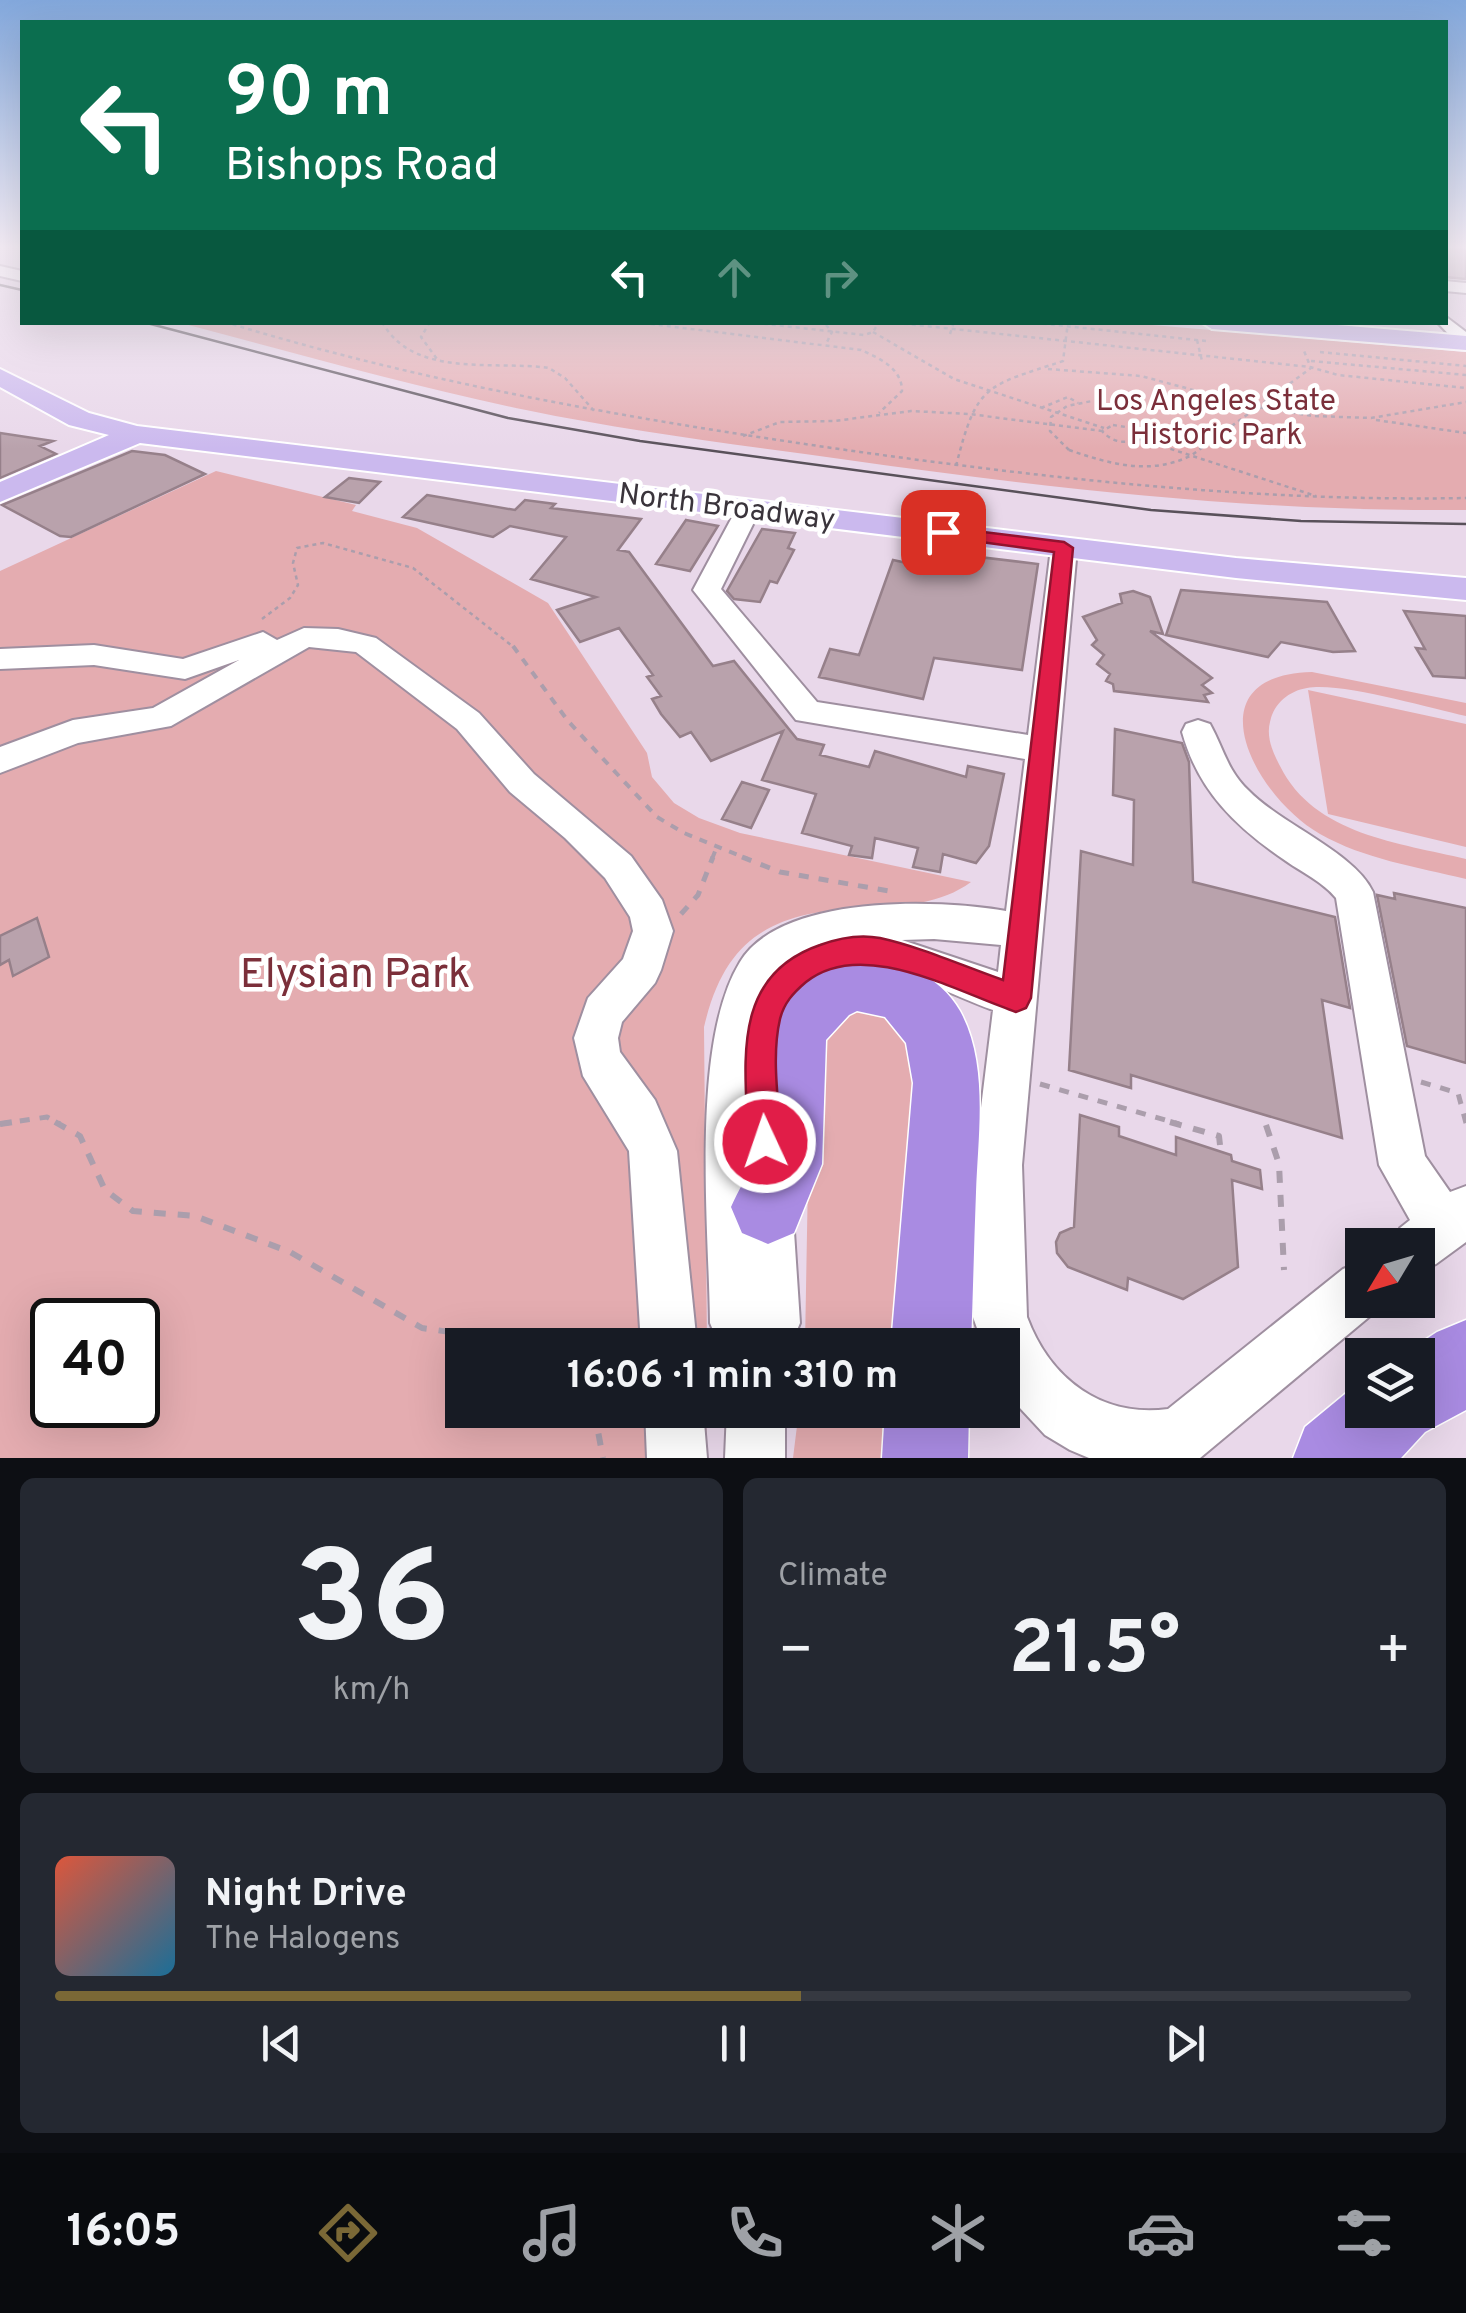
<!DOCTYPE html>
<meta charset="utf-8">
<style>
:root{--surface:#171b24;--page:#242831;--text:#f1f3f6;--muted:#9ea1a6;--line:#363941;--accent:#7a6836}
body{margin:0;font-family:Overpass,sans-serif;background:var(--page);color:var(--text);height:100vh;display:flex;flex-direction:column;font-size:38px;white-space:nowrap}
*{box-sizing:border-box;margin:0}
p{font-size:32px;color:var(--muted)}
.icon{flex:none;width:55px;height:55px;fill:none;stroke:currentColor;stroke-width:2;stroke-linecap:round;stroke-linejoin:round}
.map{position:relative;height:1458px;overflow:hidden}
.panel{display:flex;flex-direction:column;gap:20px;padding:20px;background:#0d0f14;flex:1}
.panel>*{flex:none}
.guide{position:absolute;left:20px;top:20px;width:1428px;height:305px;border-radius:0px;box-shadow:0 10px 40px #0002;background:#0b6e4f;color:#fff;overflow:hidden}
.needle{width:65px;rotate:232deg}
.buttons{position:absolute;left:1345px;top:1228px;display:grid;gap:20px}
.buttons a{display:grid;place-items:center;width:90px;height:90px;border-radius:0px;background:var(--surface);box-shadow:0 10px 40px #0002;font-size:50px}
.speed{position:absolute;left:30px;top:1298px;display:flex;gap:20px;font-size:50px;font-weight:700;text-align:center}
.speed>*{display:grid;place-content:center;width:130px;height:130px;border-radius:50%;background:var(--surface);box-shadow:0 10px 40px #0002;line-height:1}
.speed .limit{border:5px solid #111;border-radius:15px;background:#fff;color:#111}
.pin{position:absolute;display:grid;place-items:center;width:85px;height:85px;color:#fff;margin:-42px;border-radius:20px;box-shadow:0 5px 15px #0006}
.me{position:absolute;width:110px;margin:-55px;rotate:357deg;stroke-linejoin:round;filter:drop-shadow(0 0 8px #0008)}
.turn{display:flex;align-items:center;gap:35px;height:210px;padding:0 40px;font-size:45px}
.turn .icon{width:130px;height:130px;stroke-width:2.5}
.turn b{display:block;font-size:70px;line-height:85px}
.lanes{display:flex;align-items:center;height:95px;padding:0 40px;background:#0003;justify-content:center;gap:50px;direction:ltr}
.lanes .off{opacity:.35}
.big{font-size:75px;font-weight:700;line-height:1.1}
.panel .widget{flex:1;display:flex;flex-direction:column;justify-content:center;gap:15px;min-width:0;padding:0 35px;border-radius:15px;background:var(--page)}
.panel .dial{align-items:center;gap:0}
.dial b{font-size:130px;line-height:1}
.song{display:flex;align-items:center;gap:30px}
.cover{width:120px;height:120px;border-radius:15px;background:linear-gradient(135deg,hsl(10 70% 55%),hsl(200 70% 35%))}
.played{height:10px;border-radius:5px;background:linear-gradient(90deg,var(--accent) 55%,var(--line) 55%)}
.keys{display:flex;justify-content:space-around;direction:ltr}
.heat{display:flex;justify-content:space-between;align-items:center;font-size:55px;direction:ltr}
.panel .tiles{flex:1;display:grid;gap:20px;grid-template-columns:1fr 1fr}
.widget:last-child{grid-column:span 2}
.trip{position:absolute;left:445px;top:1328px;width:575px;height:100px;border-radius:0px;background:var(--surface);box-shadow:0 10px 40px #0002;font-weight:700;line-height:100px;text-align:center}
.dock{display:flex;height:160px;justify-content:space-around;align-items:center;background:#090b0e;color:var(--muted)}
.dock .icon{width:70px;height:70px}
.dock .selected{color:var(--accent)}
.dock b{font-size:45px;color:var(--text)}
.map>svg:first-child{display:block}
.green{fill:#e4acb0;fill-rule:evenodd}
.building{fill:#b9a2ac;stroke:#96808a;stroke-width:2.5}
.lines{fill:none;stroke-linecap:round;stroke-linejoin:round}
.minor-casing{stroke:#9f8fa0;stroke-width:4}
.major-casing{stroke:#fff;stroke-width:4}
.highway-casing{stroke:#fff;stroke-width:3}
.path-far3{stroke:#ab9eac;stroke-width:2.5;stroke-dasharray:4 4;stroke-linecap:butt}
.path-far2{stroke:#ab9eac;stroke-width:4;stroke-dasharray:8 8;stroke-linecap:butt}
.path-far1{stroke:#ab9eac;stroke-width:5;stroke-dasharray:10 10;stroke-linecap:butt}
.path{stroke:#ab9eac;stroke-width:6;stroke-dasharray:12 12;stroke-linecap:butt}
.minor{fill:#fff;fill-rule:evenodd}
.major{fill:#cbb9ee;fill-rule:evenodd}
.highway{fill:#a98be2;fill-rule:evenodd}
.tram{stroke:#59515a;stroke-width:2.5}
.path-bridge{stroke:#ab9eac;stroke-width:2.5;stroke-dasharray:4 4;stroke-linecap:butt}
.route{fill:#e11d48;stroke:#92132f;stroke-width:2.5}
.labels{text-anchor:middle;stroke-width:9;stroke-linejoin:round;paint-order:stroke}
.far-park-label{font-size:30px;fill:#7b2f3a;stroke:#fff}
.far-street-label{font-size:30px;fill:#3a343b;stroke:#fff}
.near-park-label{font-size:42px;fill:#7b2f3a;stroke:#fff}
</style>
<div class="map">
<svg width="1466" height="1458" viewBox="0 0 1466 1458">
<rect width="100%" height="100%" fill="#e9d8ea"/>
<path class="green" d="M1117,322l349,30v158c-208,2 -412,-21 -618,-50 -108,-15 -216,-28 -322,-50 -116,-24 -231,-57 -345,-87z
M216,471l140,34 -4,6 65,17 131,75 99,150 5,24 22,26 25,15 41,15 231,49c-30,22 -67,24 -103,25 -92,5 -142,26 -164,120l3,318h-245v65h245l-1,48h-706v-887zM52,1320h86v85h-86z
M1312,672l154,31v13c-39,-8 -123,-34 -159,-28 -18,3 -33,15 -37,34 -4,15 3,31 10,44 34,69 120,77 186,93v20c-49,-12 -102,-20 -146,-45 -65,-37 -131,-159 -8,-162z
M1308,690l158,34v123l-138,-33z
M849,1001c57,12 62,21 66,78l-13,266h-97l4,-224 8,-97z
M799,1410h99l-3,48h-102z"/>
<path class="building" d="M1445,245h21v34l-21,-2z
M0,433l53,8 -13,5 16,8 -56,24z
M132,451l33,4 40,19 -134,63 -11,-1 -58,-31z
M349,478l31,4 -21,21 -34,-6z
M427,495l88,15 10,-10 30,4 -4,4 90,11 -23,31 11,2 84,114 21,-5 63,78 27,6 -4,10 49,12 6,-16 91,26 2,-11 36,8 -15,72 -13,17 -33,-9 -3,18 -27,-5 5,-19 -43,-10 -3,20 -23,-3 3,-9 -50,-13 14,-39 -54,-14 21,-49 -72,30 -20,-29 -11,5 -19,-23 -9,-15 9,-3 -14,-19 6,-2 -34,-47 -39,14 -23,-32 39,-13 -65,-18 35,-42 -56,-11 -17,11 -90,-20z
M686,520l32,6 -28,45 -34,-7z
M762,529l33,4 -7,15 6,2 -17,33 -7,-2 -10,21 -26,-3 -7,-8z
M912,549l126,15 -16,106 -88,-12 -11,41 -104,-22 11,-28 29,6 34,-95 14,3z
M1181,590l146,12 28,49 -22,1 -52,-10 -13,15 -102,-22z
M1133,591l17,6 13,37 -13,-3 62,47 -10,7 10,8 -8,2 4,7 -94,-11 -1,-7 -7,-3 4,-7 -13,-10 7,-9 -12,-10 5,-5 -14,-23 39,-14 -2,-9z
M1404,611l62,5v62l-33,-2 -17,-28 9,1z
M1115,729l67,14 7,19 4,120 142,35 15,91 -28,-8 20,138 -211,-63v13l-62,-18 12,-219 52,14 1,-65 -21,-5z
M742,782l27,8 -18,38 -29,-9z
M1394,893l72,15v155l-59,-17 -30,-151 18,4z
M37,918l12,39 -36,19 -4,-16 -9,5v-29z
M1080,1115l39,12v9l57,19v-18l55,18 1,6 28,9 2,19 -30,-9 6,87 -55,32 -55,-21 -1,12 -59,-23 -11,-14 -1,-11 4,-9 14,-6z"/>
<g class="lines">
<defs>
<path id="minor" d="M0,266l22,5v10l-22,-5z
M1445,281l21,2v10l-21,-2z
M1445,316l21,16v15l-6,-1 -23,-24h8z
M749,501l12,7 -40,81 96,113 211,33 23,-187 13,-8 13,8 -55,617 5,152c23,62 75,101 141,92l175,-140 19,-7v38h22l-3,7 -181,151h-111l-19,-8 -25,-15 -40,-43 -3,-47h-19l-10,-28 1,-152 19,-155c-56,-20 -135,-69 -187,-20 -9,9 -17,20 -20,32 -7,31 5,63 -7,91l-16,7 -7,-3 1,63 10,-4 18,7 7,18 8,122 -8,19h-74l-8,-19c-1,-96 -20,-279 30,-361 41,-68 198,-63 266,-51l19,-152 -229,-39 -103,-130 44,-82zM934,939l67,6 -3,27 -96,-32z
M304,628l34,1 38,9 103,75 55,61 97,82 31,44 11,31 -12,39 -6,13 -33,39 -4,16 2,14 35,48 22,51 20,194h-56l-12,-194 -46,-75 -9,-38 14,-40 35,-39 10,-28 -3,-14 -25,-39 -40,-40 -55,-46 -53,-63 -101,-77 -47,-5 -138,79 -93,17 -78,30v-26l73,-27 80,-12 86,-48 -54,19 -91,-14 -94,4v-20l94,-4 89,14 80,-27 14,8z
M1198,720l12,4c13,23 17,46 38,66 34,35 106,62 125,102l52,264 25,36 16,-6v56l-30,22 -18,8v-27h-25l7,-17 10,-8 -31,-55 -43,-267c-13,-16 -33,-25 -50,-37 -49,-33 -88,-70 -104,-129l4,-8z
M645,1410h58l4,48h-60z
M727,1410h58v48h-60z"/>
<path id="major" d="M1201,322h101l164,14v14l-254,-21z
M0,369l89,44 48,13 1099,132 230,20v22l-230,-22 -1096,-135 -140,59v-20l109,-47 -40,-10 -69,-38z"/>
<path id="highway" d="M857,955c40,3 82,19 103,56 29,53 18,123 16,181 -2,51 -3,102 -5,153h-80l22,-262 -7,-40 -21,-26 -28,-6 -8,4 -23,25 -4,124 -28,69 -26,11 -26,-11 -11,-26c7,-16 18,-33 21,-50 11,-58 -8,-149 54,-184 16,-8 35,-13 51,-18z
M1466,1320v90l-41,22 -24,26h-108l12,-31 57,-47v30h56v-55h-16l35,-23z
M885,1410h84l-1,48h-86z"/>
</defs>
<use href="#minor" class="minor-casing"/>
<use href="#major" class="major-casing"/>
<use href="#highway" class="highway-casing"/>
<path class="path-far3" d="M225,322c199,61 402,96 607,126 211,30 421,54 634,50
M382,322c32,57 112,38 167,46l16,10 31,35
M430,322l-9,15 16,22
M635,322l226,28c18,8 41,18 41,41l-23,22
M748,322l116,13 9,-3 6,-10
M888,322l422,45 28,8 128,13
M1027,322l179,19
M826,325l6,7 -6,12
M873,332l81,47 150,49
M950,334l4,-12
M1197,340l5,21
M1320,352l146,14
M1311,361l155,14
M1048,369l93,7 116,31 56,9 58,2 95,-16
M1041,408l27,-11 10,6
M1376,420l90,13
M1113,425l19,3 8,11c-15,5 -27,4 -38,-8z
M743,436l37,-14 54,-1 77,-10 58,3 133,17
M1140,439l176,57
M1069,450c41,14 82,26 123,5l119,-87 -7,-17
M956,466c21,-83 29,-79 107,-105l5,-39
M262,619l28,-21 8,-13 -5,-22 4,-15 26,-5 90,25 103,81"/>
<path class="path-far2" d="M513,646l55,75 89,96 27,16 64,26
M712,859l4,-10"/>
<path class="path-far1" d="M742,857l38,15 109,19
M681,914l17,-19 15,-38
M1421,1082l37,11 8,30
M1040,1084l139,40
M0,1124l47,-7 13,7"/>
<path class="path" d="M55,1122l25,14 25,54 28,21 62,5 95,36 132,76 118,17
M1170,1122l49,14 1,9
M0,1124l14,-2
M1266,1125l13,39 5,106
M594,1410l9,48"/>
<use href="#minor" class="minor"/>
<use href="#major" class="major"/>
<use href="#highway" class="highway"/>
<path class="tram" d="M0,285l22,5
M143,322l365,96 132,23 511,69 150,11 165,3"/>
<path class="path-bridge" d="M1069,450l-19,-19 1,-14 16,-11 25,-5"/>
</g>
<linearGradient id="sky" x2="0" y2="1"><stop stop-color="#83a8dc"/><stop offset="0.55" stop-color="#f5edf6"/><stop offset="1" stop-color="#f5edf6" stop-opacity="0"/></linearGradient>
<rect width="1466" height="449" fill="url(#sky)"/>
<path class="route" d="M943,527l121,15 9,6 -42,450 -5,10 -10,4c-61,-21 -154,-75 -210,-30 -13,11 -22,21 -26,37 -9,39 -1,83 1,123l-4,12 -12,4 -12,-4 -5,-12c-2,-77 -19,-166 72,-197 19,-7 39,-11 60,-7 41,9 83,28 123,42l51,-428 -117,-16 -3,-4z"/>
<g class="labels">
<g class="far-park-label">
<text x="1216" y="410">Los Angeles State<tspan x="1216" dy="34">Historic Park</tspan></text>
</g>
<g class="far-street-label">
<text transform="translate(727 506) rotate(7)" y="10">North Broadway</text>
</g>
<g class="near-park-label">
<text x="355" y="987">Elysian Park</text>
</g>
</g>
</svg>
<div class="buttons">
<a><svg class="needle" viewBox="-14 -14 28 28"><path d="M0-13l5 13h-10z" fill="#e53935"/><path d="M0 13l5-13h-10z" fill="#9ea1a6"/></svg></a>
<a><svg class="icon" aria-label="layers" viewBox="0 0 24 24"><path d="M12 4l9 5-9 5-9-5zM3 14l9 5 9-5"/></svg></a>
</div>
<div class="speed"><div class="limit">40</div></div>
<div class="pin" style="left:943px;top:532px;background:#d93025"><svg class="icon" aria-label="arrive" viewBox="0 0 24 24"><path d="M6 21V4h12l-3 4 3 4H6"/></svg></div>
<svg class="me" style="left:765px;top:1142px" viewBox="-20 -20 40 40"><circle r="17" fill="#e11d48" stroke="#fff" stroke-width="3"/><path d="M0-11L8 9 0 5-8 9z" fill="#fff"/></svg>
<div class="trip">16:06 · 1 min · 310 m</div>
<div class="guide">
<div class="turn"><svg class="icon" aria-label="left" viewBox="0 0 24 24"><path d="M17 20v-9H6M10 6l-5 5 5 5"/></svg><div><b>90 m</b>Bishops Road</div></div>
<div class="lanes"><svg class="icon" aria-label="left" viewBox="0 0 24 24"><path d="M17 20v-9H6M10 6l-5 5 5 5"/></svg><svg class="icon off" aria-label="ahead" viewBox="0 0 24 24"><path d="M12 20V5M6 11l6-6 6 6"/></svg><svg class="icon off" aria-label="right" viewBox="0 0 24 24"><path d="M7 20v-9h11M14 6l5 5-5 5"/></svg></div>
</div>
</div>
<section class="panel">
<div class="tiles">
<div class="widget dial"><b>36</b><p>km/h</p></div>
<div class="widget"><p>Climate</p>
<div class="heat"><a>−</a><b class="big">21.5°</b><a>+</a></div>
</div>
<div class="widget">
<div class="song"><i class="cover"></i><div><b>Night Drive</b><p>The Halogens</p></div></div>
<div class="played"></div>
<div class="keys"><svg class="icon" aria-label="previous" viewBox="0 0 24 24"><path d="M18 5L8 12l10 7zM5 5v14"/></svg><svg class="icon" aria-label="pause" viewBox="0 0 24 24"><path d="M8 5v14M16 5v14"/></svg><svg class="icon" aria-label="next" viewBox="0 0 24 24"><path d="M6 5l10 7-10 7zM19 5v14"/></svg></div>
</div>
</div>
</section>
<nav class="dock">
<b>16:05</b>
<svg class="icon selected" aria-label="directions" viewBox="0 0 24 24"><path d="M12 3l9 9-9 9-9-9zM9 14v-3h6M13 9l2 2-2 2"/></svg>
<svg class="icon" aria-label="music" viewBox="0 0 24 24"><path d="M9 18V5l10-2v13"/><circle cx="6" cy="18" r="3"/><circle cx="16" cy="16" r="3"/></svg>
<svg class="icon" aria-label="phone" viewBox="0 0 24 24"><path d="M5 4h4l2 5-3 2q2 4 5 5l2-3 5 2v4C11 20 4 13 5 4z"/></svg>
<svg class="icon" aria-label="climate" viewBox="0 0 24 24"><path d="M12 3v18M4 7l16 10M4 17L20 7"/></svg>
<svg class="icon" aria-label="car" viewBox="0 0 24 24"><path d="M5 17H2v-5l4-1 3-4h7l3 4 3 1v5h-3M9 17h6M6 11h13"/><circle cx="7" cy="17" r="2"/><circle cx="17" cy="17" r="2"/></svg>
<svg class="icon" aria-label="filters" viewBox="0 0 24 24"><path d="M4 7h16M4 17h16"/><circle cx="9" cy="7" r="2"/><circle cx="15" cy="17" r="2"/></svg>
</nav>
